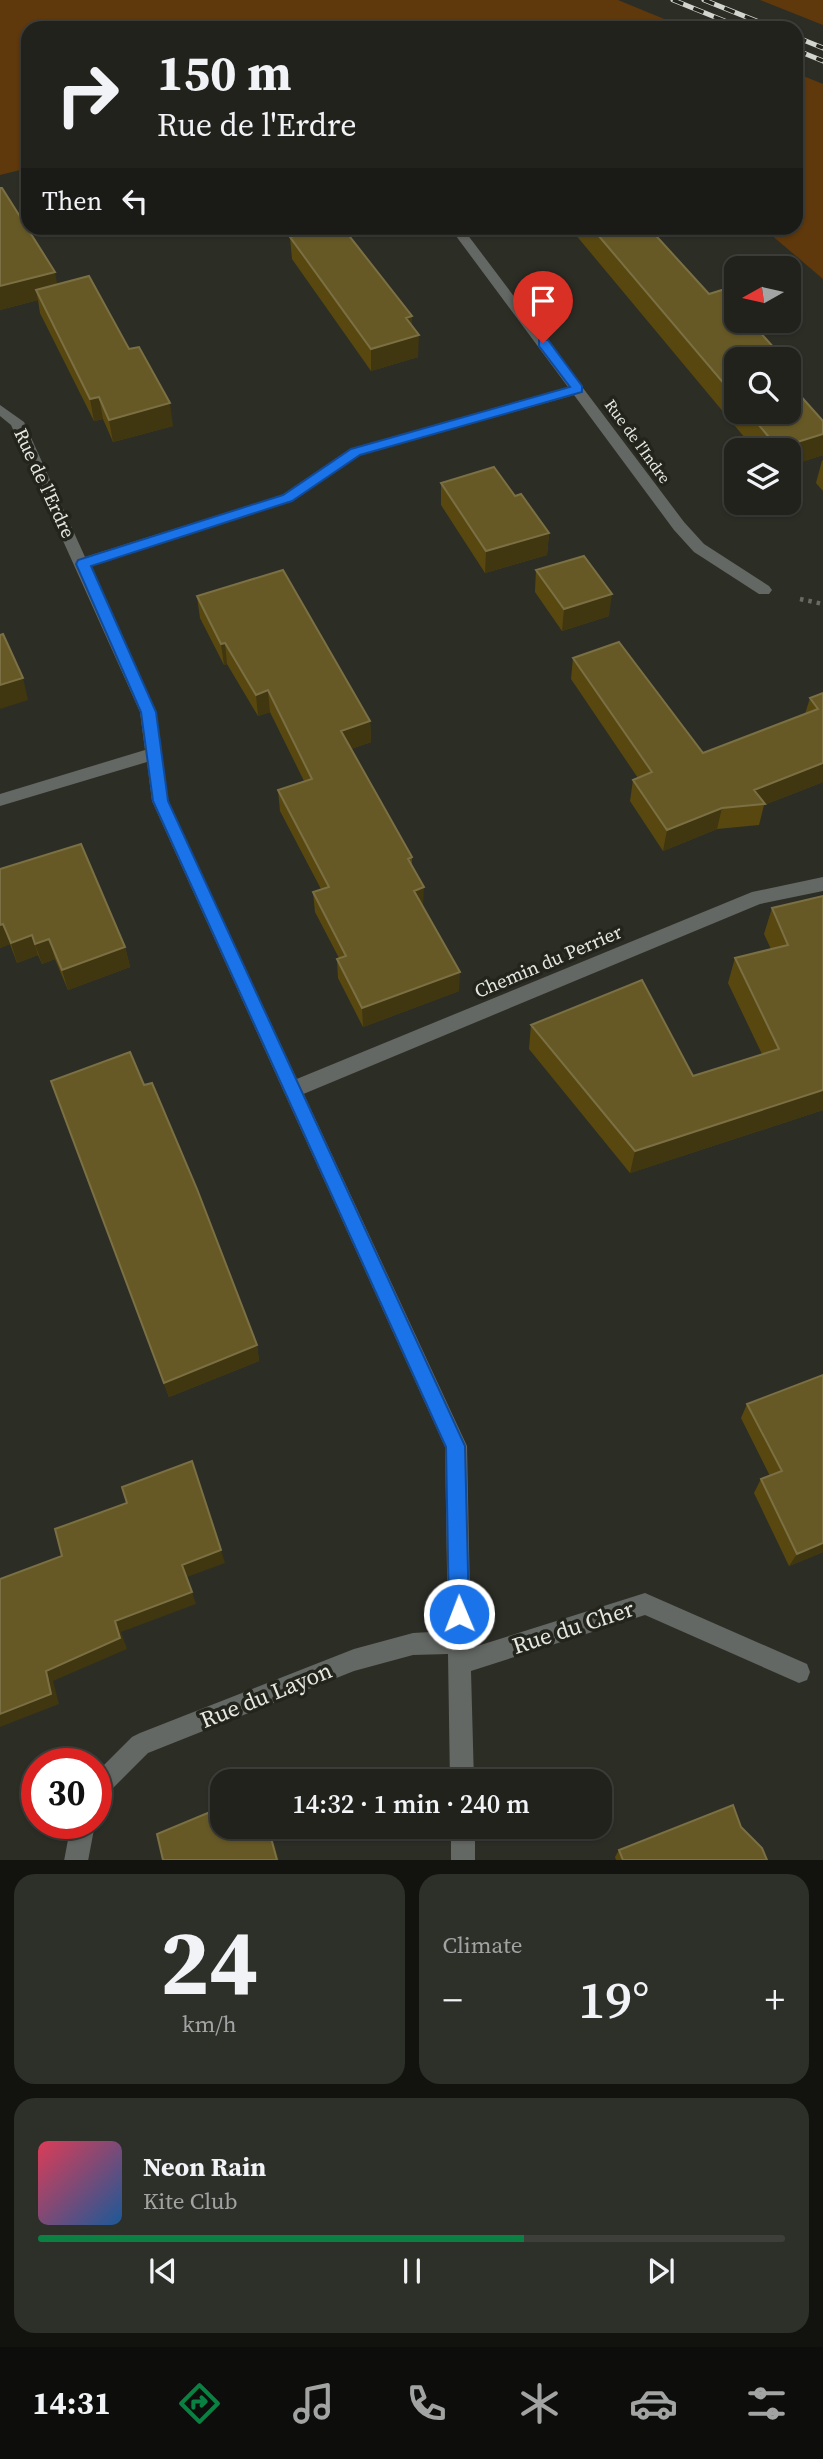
<!DOCTYPE html>
<meta charset="utf-8">
<style>
:root{--surface:#21221c;--page:#2d2f29;--text:#f1f3f6;--muted:#a2a4a3;--line:#3e3f3b;--accent:#0b8043}
body{margin:0;font-family:"Source Serif 4",serif;background:var(--page);color:var(--text);height:100vh;display:flex;flex-direction:column;font-size:26px;white-space:nowrap}
*{box-sizing:border-box;margin:0}
p{font-size:23px;color:var(--muted)}
.icon{flex:none;width:38px;height:38px;fill:none;stroke:currentColor;stroke-width:2;stroke-linecap:round;stroke-linejoin:round}
.map{position:relative;height:1860px;overflow:hidden}
.sheet{display:flex;flex-direction:column;gap:14px;padding:14px;background:#12130f;flex:1}
.sheet>*{flex:none}
.hud{position:absolute;left:21px;top:21px;width:782px;height:214px;border-radius:21px;box-shadow:0 2px 5px #0004,0 0 0 2px var(--line);background:#21221c;color:var(--text);overflow:hidden}
.needle{width:46px;rotate:262deg}
.tools{position:absolute;left:724px;top:256px;display:grid;gap:14px}
.tools a{display:grid;place-items:center;width:77px;height:77px;border-radius:14px;background:var(--surface);box-shadow:0 2px 5px #0004,0 0 0 2px var(--line);font-size:35px}
.speed{position:absolute;left:21px;top:1748px;display:flex;gap:14px;font-size:35px;font-weight:700;text-align:center}
.speed>*{display:grid;place-content:center;width:91px;height:91px;border-radius:50%;background:var(--surface);box-shadow:0 2px 5px #0004,0 0 0 2px var(--line);line-height:1}
.speed .limit{border:10px solid #d22;background:#fff;color:#111}
.pin{position:absolute;display:grid;place-items:center;width:60px;height:60px;color:#fff;margin:-72px -30px;border-radius:50% 50% 50% 0;rotate:-45deg;box-shadow:0 0 7px #0007}
.pin .icon{rotate:45deg}
.me{position:absolute;width:77px;margin:-38px;rotate:359deg;stroke-linejoin:round;filter:drop-shadow(0 0 5px #0008)}
.turn{display:flex;align-items:center;gap:24px;height:147px;padding:0 21px;font-size:32px}
.turn .icon{width:91px;height:91px;stroke-width:2.5}
.turn b{display:block;font-size:49px;line-height:60px}
.then{display:flex;align-items:center;height:66px;padding:0 21px;background:#0003;gap:14px;font-size:26px}
.big{font-size:52px;font-weight:600;line-height:1.1}
.sheet .card{flex:1;display:flex;flex-direction:column;justify-content:center;gap:10px;min-width:0;padding:0 24px;border-radius:21px;background:var(--page)}
.sheet .dial{align-items:center;gap:0}
.dial b{font-size:91px;line-height:1}
.song{display:flex;align-items:center;gap:21px}
.cover{width:84px;height:84px;border-radius:10px;background:linear-gradient(135deg,hsl(350 70% 55%),hsl(210 70% 35%))}
.played{height:7px;border-radius:4px;background:linear-gradient(90deg,var(--accent) 65%,var(--line) 65%)}
.keys{display:flex;justify-content:space-around;direction:ltr}
.heat{display:flex;justify-content:space-between;align-items:center;font-size:38px;direction:ltr}
.sheet .tiles{flex:1;display:grid;gap:14px;grid-template-columns:1fr 1fr}
.card:last-child{grid-column:span 2}
.trip{position:absolute;left:210px;top:1769px;width:402px;height:70px;border-radius:21px;background:var(--surface);box-shadow:0 2px 5px #0004,0 0 0 2px var(--line);font-weight:600;line-height:70px;text-align:center}
.menu{display:flex;height:112px;justify-content:space-around;align-items:center;background:#0d0e0b;color:var(--muted)}
.menu .icon{width:49px;height:49px}
.menu .on{color:var(--accent)}
.menu b{font-size:32px;color:var(--text)}
.map>svg:first-child{display:block}
.green{fill:#5f380c}
.lines{fill:none;stroke-linecap:round;stroke-linejoin:round}
.path{stroke:#686a63;stroke-width:4.5;stroke-dasharray:3.5 5;stroke-linecap:butt}
.service{fill:#646864;fill-rule:evenodd}
.minor{fill:#646864;fill-rule:evenodd}
.rail-casing{stroke:#d2d4ce;stroke-width:5}
.rail{stroke:#23251c;stroke-width:3.5;stroke-dasharray:11;stroke-linecap:butt}
.wall{fill:#584810}
.shaded-wall{fill:#40360f}
.building{fill:#675926;stroke:#7b7044;stroke-width:2}
.route{fill:#1a73e8;stroke:#114b97;stroke-width:2}
.labels{text-anchor:middle;stroke-width:7;stroke-linejoin:round;paint-order:stroke}
.far-street-label{font-size:16px;fill:#e6e8e2;stroke:#23251c}
.street-label{font-size:19px;fill:#e6e8e2;stroke:#23251c}
.near-street-label{font-size:23px;fill:#e6e8e2;stroke:#23251c}
</style>
<div class="map">
<svg width="823" height="1861" viewBox="0 0 823 1861">
<rect width="100%" height="100%" fill="#2c2e26"/>
<path class="green" d="M0,0h618l68,28h-658v140l-28,7z
M760,0h63v25z
M796,73l27,11v195l-60,-51h33z"/>
<g class="lines">
<path class="path" d="M800,599l23,5"/>
<path class="service" d="M823,877v14l-63,13 -459,191 -7,2 -7,-2 -2,-6 2,-6 465,-191z"/>
<path class="minor" d="M443,228l21,2 220,292 20,22 65,42 3,4 -3,4h-10l-65,-42 -20,-22 -100,-135 -214,60 -68,46 -202,65 66,146 12,89 299,645 4,202 174,-55 162,71 3,8 -3,8 -8,3 -154,-68 -174,56 3,111h-24l-2,-128 -35,1 -59,16 -206,82 -35,35 -9,16 -8,4v-35l36,-36 8,-4 214,-84 59,-16 35,-2 -3,-184 -293,-646 -5,-39 -147,44v-12l145,-44 -5,-38 -129,-287 -11,-9v-11l24,17 61,135 197,-62 68,-46 218,-62 -112,-151z
M71,1824h24l-7,37h-24z
M451,1827h24v34h-24z"/>
<defs>
<path id="rail" d="M673,0l69,28
M704,0l70,28
M796,37l27,11
M796,50l27,11"/>
</defs>
<use href="#rail" class="rail-casing"/>
<use href="#rail" class="rail"/>
</g>
<path class="wall" d="M0,188l57,97 72,64 44,77 -60,16 -10,-23 -9,2 -54,-108 -2,-13 -38,10z
M261,228h41l-35,9z
M570,228h79l88,131v52h52l34,44 -34,11v-16h-34z
M290,237l128,120 -47,14 -79,-112z
M823,460v31l-7,-8 6,-22z
M441,483l74,13 34,37 -2,22 -62,18 -44,-68z
M536,570l73,46 -47,15 -27,-39z
M197,596l173,125 1,21 -20,7 61,108v10l11,40 36,84 -96,36 -25,-49 -1,-19 2,-1 -24,-46 -2,-20 8,-3 -41,-78 -2,-21 26,-9 -34,-69 -12,4 -31,-52 -3,1 -24,-47z
M573,658l130,95 102,-39 5,-16 13,-5v89l-59,23 -5,20 -42,4 -54,22 -33,-50 3,-21 5,-2 -67,-99z
M0,869l125,78 5,20 -62,23 -13,-31 -13,5 -4,-9 -21,8 -7,-19 -10,4z
M823,896v214l-193,63 -101,-124 2,-24 162,51 69,-22 -34,-71 7,-25 36,-9 -7,-15 8,-26z
M51,1081l206,264 2,16 -90,36z
M823,1375v177l-34,14 -35,-73 7,-14 9,-3 -29,-58 6,-14z
M741,1827l26,33h-151l-1,-3 4,-7z"/>
<path class="shaded-wall" d="M266,228h36l-35,9z
M55,272l4,22 -23,-4 2,10 -38,10v-24z
M412,316v21l7,-2 -1,22 -47,14v-22l35,-31z
M776,350l-2,9h-12l1,-5z
M99,397l4,22 -9,2 -4,-22z
M170,403l3,23 -60,16 -4,-22z
M823,434v21l-34,11v-16h-11v-2z
M549,533l-2,22 -62,18 1,-22z
M612,594l-3,22 -47,15 2,-22z
M225,643l2,21 -3,1 -3,-21z
M23,678l5,22 -28,9v-24z
M268,690l2,22 -12,4 -2,-21z
M370,721l1,21 -29,10 -1,-21z
M823,763v19l-59,23 -10,-15z
M722,808l-5,21 -54,22 4,-21z
M424,887l-1,20 -9,-16z
M3,924l7,20 -10,4v-23z
M32,935l6,20 -21,8 -6,-20z
M49,939l6,20 -13,5 -7,-20z
M125,947l5,20 -62,23 -6,-20z
M460,972l-1,19 -96,36 -1,-19z
M823,1090v20l-193,63 5,-22z
M257,1345l2,16 -90,36 -5,-14z
M823,1543v9l-34,14 8,-12z
M221,1550l4,13 -38,14 9,27 -75,28 6,17 -74,32 6,23 -59,23v-13l46,-43 69,-50 67,-56z
M268,1827h1l10,33h-2z"/>
<path class="building" d="M0,188h2l53,84 -55,14z
M325,228h18l69,88 -6,2 13,17 -48,14 -81,-112z
M592,228h57l60,66 13,-4 15,17v13h12l27,30 -13,4 4,5h-30v40z
M89,276l40,73 10,-2 31,56 -61,17 -10,-23 -9,2 -54,-109z
M789,383l34,38v13l-45,14 -31,-37h42z
M494,467l21,29 6,-2 28,39 -63,18 -45,-68z
M584,556l28,38 -48,15 -28,-39z
M283,570l87,151 -29,10 71,126 -4,2 16,28 -10,4 46,81 -98,36 -25,-49 9,-3 -33,-64 16,-5 -51,-97 34,-11 -44,-89 -12,5 -31,-52 -4,1 -24,-48z
M3,634l20,44 -23,7v-50z
M619,642l84,111 115,-44 -8,-11 13,-5v70l-69,27 11,14 -43,4 -55,22 -34,-50 19,-8 -79,-114z
M81,844l44,103 -63,23 -13,-31 -14,5 -3,-9 -21,8 -8,-19 -3,1v-56z
M823,896v194l-188,61 -104,-126 111,-45 51,96 86,-27 -44,-91 53,-13 -16,-37z
M130,1052l14,33 8,-2 45,106 60,156 -93,38 -113,-302z
M823,1375v168l-26,11 -36,-75 21,-8 -35,-67z
M192,1461l29,89 -39,15 10,27 -77,29 5,17 -74,33 5,23 -51,20v-135l62,-23 -7,-27 72,-26 -5,-16z
M733,1805l8,22 21,21 5,12h-144l-4,-10z
M222,1807v20h46l9,33h-114l-6,-26z"/>
<path class="route" d="M539,340h9l34,46v6l-222,63 -68,46 -201,65 65,146 12,89 297,645 4,168 -3,7 -7,3 -7,-3 -3,-7 -3,-167 -293,-646 -12,-89 -65,-148 2,-4 205,-65 68,-46 219,-62 -31,-41z"/>
<g class="labels">
<g class="far-street-label">
<text transform="translate(638 441) rotate(54)" y="6">Rue de l'Indre</text>
</g>
<g class="street-label">
<text transform="translate(45 483) rotate(65)" y="7">Rue de l'Erdre</text>
<text transform="translate(548 961) rotate(-23)" y="7">Chemin du Perrier</text>
</g>
<g class="near-street-label">
<text transform="translate(573 1627) rotate(-18)" y="8">Rue du Cher</text>
<text transform="translate(266 1695) rotate(-22)" y="8">Rue du Layon</text>
</g>
</g>
</svg>
<div class="tools">
<a><svg class="needle" viewBox="-14 -14 28 28"><path d="M0-13l5 13h-10z" fill="#e53935"/><path d="M0 13l5-13h-10z" fill="#a2a4a3"/></svg></a>
<a><svg class="icon" aria-label="search" viewBox="0 0 24 24"><circle cx="10" cy="10" r="6"/><path d="M15 15l6 6"/></svg></a>
<a><svg class="icon" aria-label="layers" viewBox="0 0 24 24"><path d="M12 4l9 5-9 5-9-5zM3 14l9 5 9-5"/></svg></a>
</div>
<div class="speed"><div class="limit">30</div></div>
<div class="pin" style="left:543px;top:343px;background:#d93025"><svg class="icon" aria-label="arrive" viewBox="0 0 24 24"><path d="M6 21V4h12l-3 4 3 4H6"/></svg></div>
<svg class="me" style="left:459px;top:1614px" viewBox="-20 -20 40 40"><circle r="17" fill="#1a73e8" stroke="#fff" stroke-width="3"/><path d="M0-11L8 9 0 5-8 9z" fill="#fff"/></svg>
<div class="trip">14:32 · 1 min · 240 m</div>
<div class="hud">
<div class="turn"><svg class="icon" aria-label="right" viewBox="0 0 24 24"><path d="M7 20v-9h11M14 6l5 5-5 5"/></svg><div><b>150 m</b>Rue de l'Erdre</div></div>
<div class="then">Then<svg class="icon" aria-label="left" viewBox="0 0 24 24"><path d="M17 20v-9H6M10 6l-5 5 5 5"/></svg></div>
</div>
</div>
<section class="sheet">
<div class="tiles">
<div class="card dial"><b>24</b><p>km/h</p></div>
<div class="card"><p>Climate</p>
<div class="heat"><a>−</a><b class="big">19°</b><a>+</a></div>
</div>
<div class="card">
<div class="song"><i class="cover"></i><div><b>Neon Rain</b><p>Kite Club</p></div></div>
<div class="played"></div>
<div class="keys"><svg class="icon" aria-label="previous" viewBox="0 0 24 24"><path d="M18 5L8 12l10 7zM5 5v14"/></svg><svg class="icon" aria-label="pause" viewBox="0 0 24 24"><path d="M8 5v14M16 5v14"/></svg><svg class="icon" aria-label="next" viewBox="0 0 24 24"><path d="M6 5l10 7-10 7zM19 5v14"/></svg></div>
</div>
</div>
</section>
<nav class="menu">
<b>14:31</b>
<svg class="icon on" aria-label="directions" viewBox="0 0 24 24"><path d="M12 3l9 9-9 9-9-9zM9 14v-3h6M13 9l2 2-2 2"/></svg>
<svg class="icon" aria-label="music" viewBox="0 0 24 24"><path d="M9 18V5l10-2v13"/><circle cx="6" cy="18" r="3"/><circle cx="16" cy="16" r="3"/></svg>
<svg class="icon" aria-label="phone" viewBox="0 0 24 24"><path d="M5 4h4l2 5-3 2q2 4 5 5l2-3 5 2v4C11 20 4 13 5 4z"/></svg>
<svg class="icon" aria-label="climate" viewBox="0 0 24 24"><path d="M12 3v18M4 7l16 10M4 17L20 7"/></svg>
<svg class="icon" aria-label="car" viewBox="0 0 24 24"><path d="M5 17H2v-5l4-1 3-4h7l3 4 3 1v5h-3M9 17h6M6 11h13"/><circle cx="7" cy="17" r="2"/><circle cx="17" cy="17" r="2"/></svg>
<svg class="icon" aria-label="filters" viewBox="0 0 24 24"><path d="M4 7h16M4 17h16"/><circle cx="9" cy="7" r="2"/><circle cx="15" cy="17" r="2"/></svg>
</nav>
